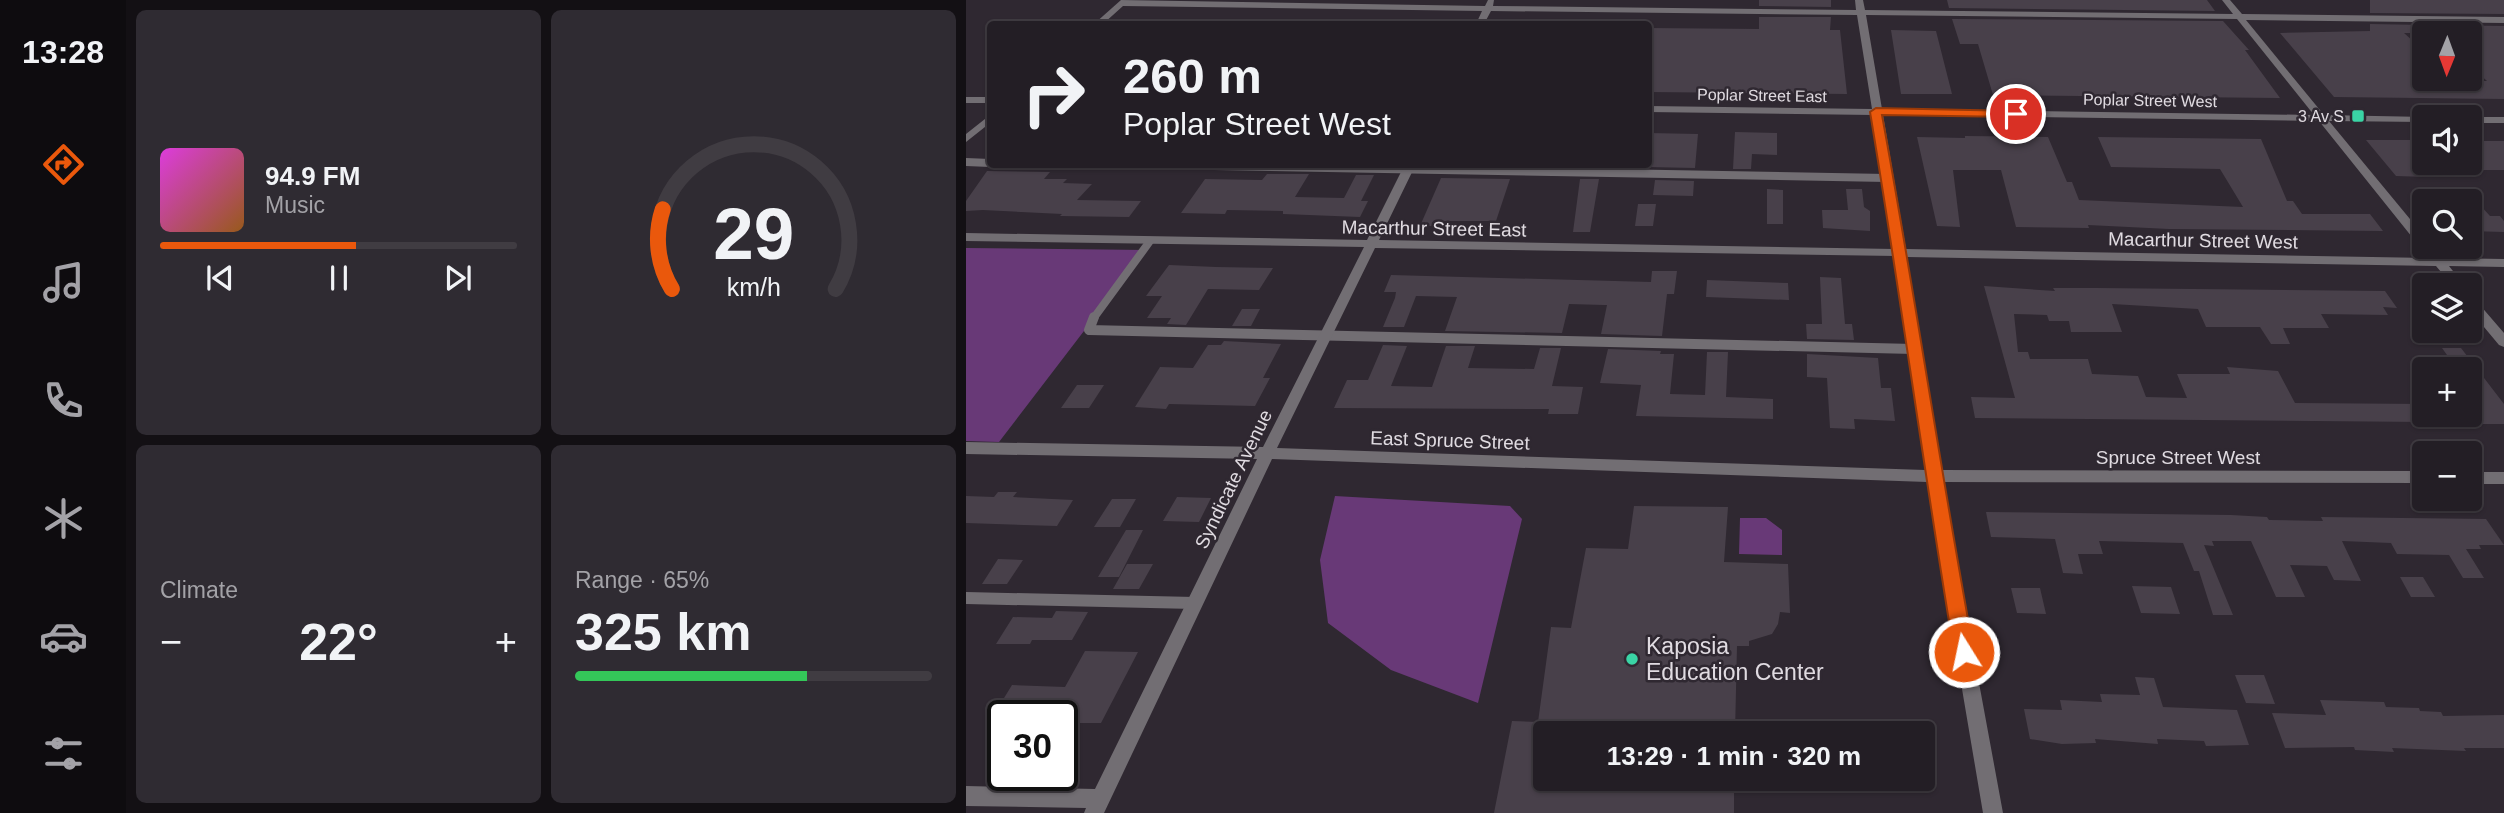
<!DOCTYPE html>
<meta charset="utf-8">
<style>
:root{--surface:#231e25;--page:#2f2b32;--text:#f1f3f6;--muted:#a3a2a7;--line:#403c42;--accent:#ea580c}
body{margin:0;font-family:Helvetica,sans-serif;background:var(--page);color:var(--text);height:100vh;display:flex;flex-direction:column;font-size:26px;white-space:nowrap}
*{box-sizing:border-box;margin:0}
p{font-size:23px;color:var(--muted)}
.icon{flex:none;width:38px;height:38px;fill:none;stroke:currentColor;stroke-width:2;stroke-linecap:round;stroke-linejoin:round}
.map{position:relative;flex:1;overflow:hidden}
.sheet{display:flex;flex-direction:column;gap:10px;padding:10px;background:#131014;width:840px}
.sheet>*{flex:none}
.guide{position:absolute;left:21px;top:21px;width:665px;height:147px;border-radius:7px;box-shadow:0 2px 5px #0004,0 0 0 2px var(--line);background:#231e25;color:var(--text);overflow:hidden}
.needle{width:46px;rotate:181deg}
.fabs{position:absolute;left:1446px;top:21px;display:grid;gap:14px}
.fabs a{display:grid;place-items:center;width:70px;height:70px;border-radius:7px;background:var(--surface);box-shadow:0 2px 5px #0004,0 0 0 2px var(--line);font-size:35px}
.speed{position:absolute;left:21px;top:700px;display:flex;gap:14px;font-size:35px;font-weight:700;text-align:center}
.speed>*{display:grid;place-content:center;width:91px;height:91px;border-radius:50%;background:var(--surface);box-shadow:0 2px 5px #0004,0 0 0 2px var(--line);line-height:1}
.speed .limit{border:4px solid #111;border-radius:10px;background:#fff;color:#111}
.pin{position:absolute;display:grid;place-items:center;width:60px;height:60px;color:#fff;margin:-30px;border:4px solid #fff;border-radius:50%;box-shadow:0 2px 7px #0007}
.me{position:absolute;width:77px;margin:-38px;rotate:350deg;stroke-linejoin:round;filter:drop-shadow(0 0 5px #0008)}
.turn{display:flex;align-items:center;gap:24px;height:147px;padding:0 21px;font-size:32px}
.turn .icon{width:91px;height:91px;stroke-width:2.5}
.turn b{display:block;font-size:49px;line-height:60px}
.big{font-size:52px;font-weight:700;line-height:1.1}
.sheet .tile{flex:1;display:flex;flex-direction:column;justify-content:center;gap:10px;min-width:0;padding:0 24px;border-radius:10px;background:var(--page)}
.sheet .dial{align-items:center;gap:0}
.dial svg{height:182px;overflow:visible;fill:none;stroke:var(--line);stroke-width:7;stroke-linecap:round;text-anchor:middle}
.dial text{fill:var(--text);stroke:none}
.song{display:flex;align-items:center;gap:21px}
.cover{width:84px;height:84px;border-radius:10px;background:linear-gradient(135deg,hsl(300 70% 55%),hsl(30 70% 35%))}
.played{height:7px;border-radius:4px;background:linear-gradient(90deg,var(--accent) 55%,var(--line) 55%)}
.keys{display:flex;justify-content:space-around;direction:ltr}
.heat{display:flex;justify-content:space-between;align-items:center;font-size:38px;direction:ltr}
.charge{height:10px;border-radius:5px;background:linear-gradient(90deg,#34c759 65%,var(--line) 0)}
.sheet .tiles{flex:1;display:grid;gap:10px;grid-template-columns:repeat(2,1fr)}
.trip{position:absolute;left:567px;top:721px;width:402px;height:70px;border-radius:7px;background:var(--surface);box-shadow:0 2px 5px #0004,0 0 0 2px var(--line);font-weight:700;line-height:70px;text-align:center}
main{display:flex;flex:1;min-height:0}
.dock{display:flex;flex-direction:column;width:126px;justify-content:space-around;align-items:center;background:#0e0c0f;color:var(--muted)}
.dock .icon{width:49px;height:49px}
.dock .active{color:var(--accent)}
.dock b{font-size:32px;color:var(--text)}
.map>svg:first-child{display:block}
.green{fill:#683977}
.building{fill:#48404a}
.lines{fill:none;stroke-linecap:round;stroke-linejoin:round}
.service-far2{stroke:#726e73;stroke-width:8}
.service-far1{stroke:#726e73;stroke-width:10}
.service{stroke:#726e73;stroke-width:12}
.minor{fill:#726e73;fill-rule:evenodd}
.route{fill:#ea580c;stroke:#983908;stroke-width:2}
.poi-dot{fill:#3ad4a5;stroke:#2f2831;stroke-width:2.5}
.labels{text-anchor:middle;stroke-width:5;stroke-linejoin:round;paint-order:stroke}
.far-street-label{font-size:16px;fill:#e0dbe1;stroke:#2f2831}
.far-poi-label{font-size:16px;fill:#e0dbe1;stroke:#2f2831;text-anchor:end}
.street-label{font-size:19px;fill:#e0dbe1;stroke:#2f2831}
.near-poi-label{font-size:23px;fill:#e0dbe1;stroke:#2f2831;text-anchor:start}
</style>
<main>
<nav class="dock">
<b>13:28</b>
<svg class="icon active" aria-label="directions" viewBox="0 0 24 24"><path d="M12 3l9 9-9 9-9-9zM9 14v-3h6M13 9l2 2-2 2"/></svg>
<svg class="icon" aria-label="music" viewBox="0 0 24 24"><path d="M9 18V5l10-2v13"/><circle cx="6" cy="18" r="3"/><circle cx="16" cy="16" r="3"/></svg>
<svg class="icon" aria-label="phone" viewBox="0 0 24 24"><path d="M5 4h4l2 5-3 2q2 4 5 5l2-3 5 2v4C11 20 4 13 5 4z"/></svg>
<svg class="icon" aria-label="climate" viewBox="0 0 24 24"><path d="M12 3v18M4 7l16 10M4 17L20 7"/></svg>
<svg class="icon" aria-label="car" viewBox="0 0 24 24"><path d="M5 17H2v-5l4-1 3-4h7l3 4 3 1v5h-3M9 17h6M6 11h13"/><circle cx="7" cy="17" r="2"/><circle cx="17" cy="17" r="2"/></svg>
<svg class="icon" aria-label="filters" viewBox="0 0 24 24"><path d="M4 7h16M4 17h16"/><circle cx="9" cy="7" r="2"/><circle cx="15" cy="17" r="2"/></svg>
</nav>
<section class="sheet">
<div class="tiles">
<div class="tile">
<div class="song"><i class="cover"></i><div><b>94.9 FM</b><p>Music</p></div></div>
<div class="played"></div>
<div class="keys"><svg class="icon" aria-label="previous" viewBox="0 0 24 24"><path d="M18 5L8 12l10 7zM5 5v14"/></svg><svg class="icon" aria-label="pause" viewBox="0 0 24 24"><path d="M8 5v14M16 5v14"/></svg><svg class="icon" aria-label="next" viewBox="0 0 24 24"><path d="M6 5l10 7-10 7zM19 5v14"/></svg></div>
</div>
<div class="tile dial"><svg viewBox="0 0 100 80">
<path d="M14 69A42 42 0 1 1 86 69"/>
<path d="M14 69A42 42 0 0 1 10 34" stroke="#ea580c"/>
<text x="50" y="56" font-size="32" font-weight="700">29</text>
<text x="50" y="72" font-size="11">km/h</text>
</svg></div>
<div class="tile"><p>Climate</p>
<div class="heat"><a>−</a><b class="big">22°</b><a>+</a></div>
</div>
<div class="tile"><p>Range · 65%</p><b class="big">325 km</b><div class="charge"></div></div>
</div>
</section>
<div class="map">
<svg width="1538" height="813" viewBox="0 0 1538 813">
<rect width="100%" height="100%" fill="#2f2831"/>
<path class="green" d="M0,248l180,2 -147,192 -33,-1z
M369,496l175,10 12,13 -44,184 -87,-33 -63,-47 -8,-63z
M774,518h26l16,12v25l-43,-1z"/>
<path class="building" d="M793,0h72v7l-72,-1z
M981,0h260l8,11 -266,-3z
M1404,0h134v14l-134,-1z
M793,17h72l-1,13h10l7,64 -199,-2v-64l111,1z
M986,19l271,2 26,29h-4l35,48 -287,-3 -15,-51h-18z
M1404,24l54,1v8h-20l20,18v30h32l13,12v-12h18l-18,-16v-32h-35l-9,-8 79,1v73l-170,-2 -54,-64 90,-2z
M925,30l45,1 16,63h-51z
M769,132l42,1v22l-25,-1 -1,15h-18z
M682,133l50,1 -3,34 -47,-1z
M999,136l83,1 19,45h5l7,18 164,7 -23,-38 -109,-2 -13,-30 163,2 26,62h6l9,13h68l13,17 -214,-2 -81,-4 1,3 -73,-1 -15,-57h-48l7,57 -23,-1 -20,-89 48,1z
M1400,140h58v29h-5l7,8 -30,-1z
M1503,141h35v29h-35z
M21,171l63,1 -6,7h23l-4,4 29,1 -15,16 64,1 -12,16 -69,-1 2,-2 -79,-4 -17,1v-10z
M301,174h42l-14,23 49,1 12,-23h18l-13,26h7l-8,16 -77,-3v-3l-56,-1 -2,4 -44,-1 24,-34 57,1z
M475,178l69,1 -14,42h-55l-2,5h-19z
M614,179h19l-9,53h-17z
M689,180l39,1 -1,15 -40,-1z
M801,189l16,1v34h-16z
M880,189h16l2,18 6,4v20l-47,-3 -1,-18h26z
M1503,193l21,23h10l4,5v11l-35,-1z
M672,204h18l-3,22h-18z
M203,265l47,2 57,1 -14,22 -51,-1 -22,36 -19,-1 4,-6h-24l15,-22h-16z
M686,271h25l-3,23h-7l-5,42 -61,-2 6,-29h-3l-35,-1 -7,29 -117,-2 12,-34 -41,-1 -12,31h-21l12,-29 1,-6h-12l7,-17 260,7z
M854,277l21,1 4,46h7l2,16 -47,-1 -1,-15h16z
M741,280l81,3 1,17 -83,-3z
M1018,286l71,5 -2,-3h45l287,3 12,17 -14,-1 5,8 -67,-1 8,14h-46l7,16h-19l-11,-17h-54l-8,-18 -86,-5 10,28h-51l-2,-11h-20l-2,-6 -33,-1 4,38h10l2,7h58l4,15 46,2 8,21 41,1 -10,-24h53l-3,-7 51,4 17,32 129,1v18l-449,-4 -4,-21 44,1z
M276,309h18l-9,17h-19z
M258,341l57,3 -18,34h7l-15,28 -86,-2 -3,5 -31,-2 25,-40 33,1 15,-23h13z
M417,345l24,1 -16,40 41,1 14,-41h29l-7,22 66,1 6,-21h21l-9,38 31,1 -5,27h-30l1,-5 -215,-1 13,-28h21z
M1476,348h19l43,56v20h-35v-55h-12z
M642,349l53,2 -1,3h14l-4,40 35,1 2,-43h21l-2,45 47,2v20l-137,-3 5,-31 -41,-2z
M841,354l71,4 3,30h10l4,33 -41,-2 1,10 -25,-1 -3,-50 -20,-1z
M111,385h27l-15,23h-28z
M32,492h19l-4,5 60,3 -16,26 -91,-3v-27l28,1z
M211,497l34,1 -12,24 -36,-1z
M146,499h24l-16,28h-26z
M668,506l94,1 -4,55 64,2 2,49 -10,-1 -2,12 -6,10 -23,7v5h-12l-2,87h-190v46h189v34h-240l18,-92 26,1 13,-95 20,1 15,-80 42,1z
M1020,512l245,3 36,2 2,3 54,1 -2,-4 165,2 18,26h-25l2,4h-15l18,29h-21l-14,-23 -52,-1 -6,-11 -49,-2 19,40 -27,-1 -7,-14 -37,-1 15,32h-29l-25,-56h-39l2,5 -10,-1 29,70h-20l-14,-44h-5l-11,-28 -84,-2 4,13h-25l5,20 -20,-1 -8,-34 -64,-2z
M160,530h17l-24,47h-21z
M32,559l25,1 -16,24h-25z
M161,564h26l-14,25h-26z
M1434,577h23l12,20h-24z
M1166,586l39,1 9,27 -39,-1z
M1045,588h29l6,26 -29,-1z
M90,611l32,1 -16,28h-40l-2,4h-34l17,-27 39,1z
M119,651l53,1 -37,71h-35l4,-7h-77l19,-31 53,2z
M1269,675h29l11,29 -29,-1z
M1169,677l19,1 9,29 74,3 12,35 -43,1 -2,-5 -47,-2 1,5 -63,-5 1,4 -34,1 -32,-5 -6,-30 38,1 -2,-10 42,2 -2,-8 40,1z
M1354,700l64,2 2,5 33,1 1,3 21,1 2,4 61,-1v33h-40l2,3 -74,-3 2,4 -39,-2 -1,-3 -69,1 -13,-35 54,2z"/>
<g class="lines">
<path class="service-far2" d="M0,162l24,1
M133,164l788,14
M127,319l57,-78"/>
<path class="service-far1" d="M128,317l-5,13 825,19"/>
<path class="service" d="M0,598l229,5"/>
<path class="minor" d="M155,0l364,6 3,-6h6l-1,6 363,4 -1,-10h8l2,10 368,4 -11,-14h8l12,14 262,3v6l-258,-3 78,95 103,2h-3v5l-95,-1 95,115v11h4h-8l-101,-126 -436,-6 23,134 523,9 1,-5 4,-1 8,6 62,1v8l-55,-1 15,19h-12l-16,-19 -529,-9 33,213 484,1v12l-482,-1 61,331h-20l-56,-331 -655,-23 -168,354h-20l2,-5 -120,-2v-20l129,3 162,-330 -291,-5v-12l297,5 101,-200 -398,-6v-8l401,7 38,-76h11l-37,76 515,9 -21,-134 -225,-3v-6l224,3 -15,-94 -366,-4 -7,13h-8l6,-13 -359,-5 -20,18h-9zM900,15l371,4 77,96 -432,-6zM409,248l521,8 29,214 -648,-22z
M0,97h24v6h-24z
M24,115v8l-24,19v-8z
M1502,117h36v6h-35z
M1503,296l4,1 31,36v14l-5,-2 -30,-36z
M1503,472h35v12h-35z"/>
</g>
<path class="route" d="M910,108l140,3 5,3 -5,3 -134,-2c33,179 59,359 92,537l-3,7 -7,2 -7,-2 -3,-7c-30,-180 -54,-360 -84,-540z"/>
<g class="poi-dot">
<rect x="1385" y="109" width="14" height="14" rx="3.5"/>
<circle cx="666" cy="659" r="7"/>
</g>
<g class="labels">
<g class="far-street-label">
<text transform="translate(796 95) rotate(1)" y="6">Poplar Street East</text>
<text transform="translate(1184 100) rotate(1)" y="6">Poplar Street West</text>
</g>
<g class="far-poi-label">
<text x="1378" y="122">3 Av S</text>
</g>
<g class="street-label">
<text transform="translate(468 228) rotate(1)" y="7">Macarthur Street East</text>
<text transform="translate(1237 240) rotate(1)" y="7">Macarthur Street West</text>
<text transform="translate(484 440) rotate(2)" y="7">East Spruce Street</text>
<text x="1212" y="464">Spruce Street West</text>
<text transform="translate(267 479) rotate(-64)" y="7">Syndicate Avenue</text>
</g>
<g class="near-poi-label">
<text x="680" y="654">Kaposia<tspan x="680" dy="26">Education Center</tspan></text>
</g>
</g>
</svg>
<div class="fabs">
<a><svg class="needle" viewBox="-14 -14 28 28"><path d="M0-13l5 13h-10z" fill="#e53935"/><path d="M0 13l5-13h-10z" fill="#a3a2a7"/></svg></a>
<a><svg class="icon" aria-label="sound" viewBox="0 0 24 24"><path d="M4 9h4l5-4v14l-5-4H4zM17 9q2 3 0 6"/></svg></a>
<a><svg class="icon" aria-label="search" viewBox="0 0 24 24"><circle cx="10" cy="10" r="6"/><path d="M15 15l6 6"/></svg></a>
<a><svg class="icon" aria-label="layers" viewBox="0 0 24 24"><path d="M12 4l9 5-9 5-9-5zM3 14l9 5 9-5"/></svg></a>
<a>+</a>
<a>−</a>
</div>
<div class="speed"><div class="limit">30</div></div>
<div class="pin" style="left:1050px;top:114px;background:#d93025"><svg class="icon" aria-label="arrive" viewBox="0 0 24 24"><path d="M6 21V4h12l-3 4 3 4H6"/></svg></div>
<svg class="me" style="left:998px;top:652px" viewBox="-20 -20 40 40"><circle r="17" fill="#ea580c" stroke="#fff" stroke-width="3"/><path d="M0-11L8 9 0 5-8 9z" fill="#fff"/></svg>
<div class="trip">13:29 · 1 min · 320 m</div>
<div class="guide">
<div class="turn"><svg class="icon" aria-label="right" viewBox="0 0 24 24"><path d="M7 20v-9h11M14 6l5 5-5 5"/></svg><div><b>260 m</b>Poplar Street West</div></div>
</div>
</div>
</main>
